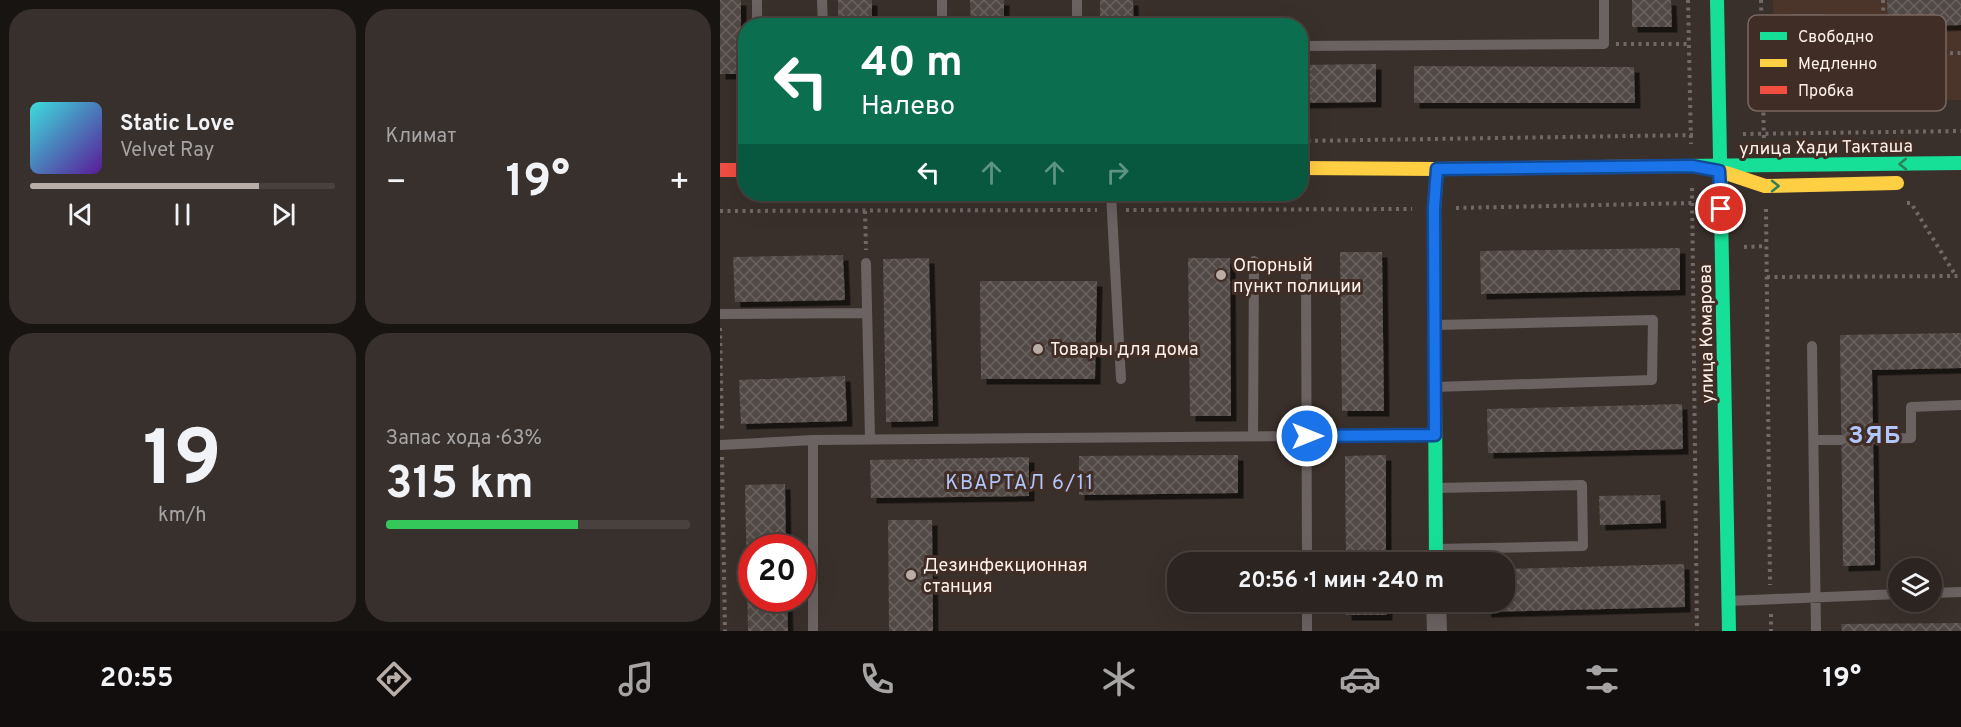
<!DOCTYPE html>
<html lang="ru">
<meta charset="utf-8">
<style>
:root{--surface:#2c2420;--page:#38302d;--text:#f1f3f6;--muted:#a6a4a5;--line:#48413e;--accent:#b9ada8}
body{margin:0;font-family:Overpass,sans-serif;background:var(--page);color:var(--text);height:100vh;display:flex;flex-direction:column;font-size:22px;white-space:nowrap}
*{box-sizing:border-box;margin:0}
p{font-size:20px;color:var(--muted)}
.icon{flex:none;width:33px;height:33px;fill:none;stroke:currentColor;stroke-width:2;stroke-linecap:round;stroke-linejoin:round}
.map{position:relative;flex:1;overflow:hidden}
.details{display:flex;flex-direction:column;gap:9px;padding:9px;background:#181412;width:720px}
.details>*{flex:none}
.banner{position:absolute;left:18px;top:18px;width:570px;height:183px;border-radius:24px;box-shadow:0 6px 24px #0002,0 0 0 2px var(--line);background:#0b6e4f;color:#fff;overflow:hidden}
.controls{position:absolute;left:1168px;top:558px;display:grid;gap:12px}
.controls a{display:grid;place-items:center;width:54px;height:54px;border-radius:50%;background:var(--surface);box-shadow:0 6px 24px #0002,0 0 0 2px var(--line);font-size:30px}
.speed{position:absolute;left:18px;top:534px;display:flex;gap:12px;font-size:30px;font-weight:700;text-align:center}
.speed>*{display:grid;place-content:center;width:78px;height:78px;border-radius:50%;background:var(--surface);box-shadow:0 6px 24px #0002,0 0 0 2px var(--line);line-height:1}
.speed .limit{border:9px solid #d22;background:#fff;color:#111}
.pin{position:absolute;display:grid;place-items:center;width:51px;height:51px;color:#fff;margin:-26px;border:3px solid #fff;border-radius:50%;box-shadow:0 2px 6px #0007}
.me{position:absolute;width:66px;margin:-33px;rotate:90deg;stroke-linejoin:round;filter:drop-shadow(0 0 4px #0008)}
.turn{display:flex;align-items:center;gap:21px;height:126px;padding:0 24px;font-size:27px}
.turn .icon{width:78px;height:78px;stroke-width:2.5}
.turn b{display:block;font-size:42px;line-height:51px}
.lanes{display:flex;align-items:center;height:57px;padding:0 24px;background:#0003;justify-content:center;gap:30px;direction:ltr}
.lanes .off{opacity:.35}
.big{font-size:45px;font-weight:700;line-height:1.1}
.details .tile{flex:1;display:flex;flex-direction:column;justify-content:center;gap:9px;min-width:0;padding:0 21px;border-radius:24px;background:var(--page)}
.details .dial{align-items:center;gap:0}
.dial b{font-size:78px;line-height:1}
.song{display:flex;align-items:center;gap:18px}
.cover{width:72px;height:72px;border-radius:9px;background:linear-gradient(135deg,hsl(180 70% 55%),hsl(270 70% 35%))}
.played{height:6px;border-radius:3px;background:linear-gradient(90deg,var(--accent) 75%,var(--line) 75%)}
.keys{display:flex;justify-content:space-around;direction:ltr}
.heat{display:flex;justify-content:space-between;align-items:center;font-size:33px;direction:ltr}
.charge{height:9px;border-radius:4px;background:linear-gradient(90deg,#34c759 63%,var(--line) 0)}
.details .tiles{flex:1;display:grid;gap:9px;grid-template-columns:repeat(2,1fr)}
.trip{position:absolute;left:447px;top:552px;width:348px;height:60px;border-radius:24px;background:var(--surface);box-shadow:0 6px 24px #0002,0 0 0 2px var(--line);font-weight:700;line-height:60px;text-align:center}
.tab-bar{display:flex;height:96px;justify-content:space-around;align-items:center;background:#120e0d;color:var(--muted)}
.tab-bar .icon{width:42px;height:42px}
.tab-bar .on{color:var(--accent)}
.tab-bar b{font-size:27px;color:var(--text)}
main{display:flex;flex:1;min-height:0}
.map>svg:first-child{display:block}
.built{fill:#4b342a}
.building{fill:url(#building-cross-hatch);filter:url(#shadow)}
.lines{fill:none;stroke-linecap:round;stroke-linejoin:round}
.path{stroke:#716968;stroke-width:4;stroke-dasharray:3 4.5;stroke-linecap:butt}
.lane{stroke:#6b6262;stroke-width:10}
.street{stroke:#6b6262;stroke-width:20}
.fast{stroke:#16e098;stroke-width:14}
.slow{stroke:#ffcf43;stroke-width:14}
.jam{stroke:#f24e42;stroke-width:14}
.oneway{stroke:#2d7e59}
.route-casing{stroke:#114b97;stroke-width:15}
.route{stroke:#1a73e8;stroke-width:10}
.poi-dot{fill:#b9ada8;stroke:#402d25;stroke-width:2}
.labels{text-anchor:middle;stroke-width:6;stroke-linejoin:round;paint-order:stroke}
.street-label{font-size:18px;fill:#fdf1eb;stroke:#402d25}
.poi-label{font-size:18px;fill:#fdf1eb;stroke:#402d25;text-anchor:start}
.neighbourhood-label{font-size:20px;letter-spacing:1.5px;fill:#b1c6fc;stroke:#402d25}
.district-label{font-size:24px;font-weight:bold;letter-spacing:1.5px;fill:#b1c6fc;stroke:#402d25}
.key{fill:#402d25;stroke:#796860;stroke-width:1.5}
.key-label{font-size:16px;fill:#fdf1eb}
</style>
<main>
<section class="details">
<div class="tiles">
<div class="tile">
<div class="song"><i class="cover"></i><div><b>Static Love</b><p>Velvet Ray</p></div></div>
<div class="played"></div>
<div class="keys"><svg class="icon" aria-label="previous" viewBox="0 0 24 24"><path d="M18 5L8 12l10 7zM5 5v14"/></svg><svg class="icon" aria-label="pause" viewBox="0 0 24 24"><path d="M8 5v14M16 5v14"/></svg><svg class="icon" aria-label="next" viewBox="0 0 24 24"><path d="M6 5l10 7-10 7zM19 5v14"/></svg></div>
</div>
<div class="tile"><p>Климат</p>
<div class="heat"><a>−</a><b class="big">19°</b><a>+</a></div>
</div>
<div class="tile dial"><b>19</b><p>km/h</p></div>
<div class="tile"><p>Запас хода · 63%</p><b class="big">315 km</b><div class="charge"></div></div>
</div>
</section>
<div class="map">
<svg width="1241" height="631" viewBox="0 0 1241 631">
<defs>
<pattern id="building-cross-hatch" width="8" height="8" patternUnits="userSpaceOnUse" patternTransform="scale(1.5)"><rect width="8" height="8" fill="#514844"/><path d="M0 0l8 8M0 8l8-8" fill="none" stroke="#6b635f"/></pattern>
<filter id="shadow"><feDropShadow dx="5.5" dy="5.5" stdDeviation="0" flood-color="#0009"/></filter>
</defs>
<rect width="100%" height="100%" fill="#3a302b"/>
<path class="built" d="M1053,0h188v100l-187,1z"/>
<path class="building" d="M0,0h21v74h-21z
M118,0h34v26h-34z
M250,0h34v26h-33z
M380,0h33l1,26h-34z
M912,0h39l1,27h-40z
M1167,0h74v25l-73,2z
M1071,14h33v11h-33z
M656,64v38l-76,1v-38z
M694,66l220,1 1,36h-221z
M960,248v42l-199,4 -1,-43z
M620,252h42l2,159h-42z
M123,255l2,45 -110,2 -2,-45z
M209,258l4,163 -47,1 -3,-163z
M468,258h42l1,158h-41z
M260,281h117l-2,98h-114z
M1241,333v35l-89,2 3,195 -32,1 -3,-231z
M125,376l2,45 -106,3 -2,-44z
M962,404l1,45 -195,4 -1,-44z
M518,455v38l-159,2v-39z
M666,455v107h-40l-1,-106z
M309,457v39l-158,2 -1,-38z
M65,484l1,64h-34v50h35l1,33h-40l-3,-146z
M940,495l1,28 -61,2 -1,-29z
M168,520h44l1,111h-44z
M964,564l1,43 -199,5 -1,-10h19v-33z
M626,602h41v13h-41z
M1241,623v8h-119l-1,-7z"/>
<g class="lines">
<path class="path" d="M968,0l3,144
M1041,0l3,144
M1163,0l1,54 77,-1
M896,44h73
M1023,134l218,-3
M580,141l396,-6
M972,188l5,443
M1187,203h4l45,73
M736,208l236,-5
M1046,209l4,376
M406,210l286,-1
M0,211l377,-1
M145,211l1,39
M1024,247l22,-1
M1047,277l194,-1
M0,328l2,104
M2,457l3,174
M1051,614v17"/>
<path class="lane" d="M37,0v26
M102,0l1,26
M222,0v26
M357,0v26
M580,46l304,-2v-44
M391,194l10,185
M146,263l4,176
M586,264l1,298
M0,314l147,-1
M715,325l218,-5 -1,60 -217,7
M1092,346l4,285
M533,436l1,-175
M1153,439l38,-1v-31l50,-2
M93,440v191
M1094,440h27
M0,445l93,-5 622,-5
M716,488l146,-3 1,61 -146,3
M1212,593l29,-1
M1008,601l171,-7
M587,602v29"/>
<path class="street" d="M716,602l1,29"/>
<path class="fast" d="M997,0l12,631
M960,166l281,-3
M716,562l-2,-353 3,-40"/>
<path class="slow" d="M580,168l137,1 243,-3
M1006,173l39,13 132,-3"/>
<path class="jam" d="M0,170h26"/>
</g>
<defs><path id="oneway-chevron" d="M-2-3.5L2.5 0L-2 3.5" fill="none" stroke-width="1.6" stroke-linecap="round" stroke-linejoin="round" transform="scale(1.5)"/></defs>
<g class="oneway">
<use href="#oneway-chevron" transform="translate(1183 164) rotate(179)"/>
<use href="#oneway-chevron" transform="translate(1055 186)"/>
</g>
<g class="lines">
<defs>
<path id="route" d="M587,436l128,-1 -1,-227 3,-39 255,-3 27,5 2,38"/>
</defs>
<use href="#route" class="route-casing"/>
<use href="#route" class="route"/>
</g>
<g class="poi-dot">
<circle cx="501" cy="275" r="6"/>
<circle cx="318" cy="349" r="6"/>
<circle cx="191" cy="575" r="6"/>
</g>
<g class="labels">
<g class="street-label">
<text transform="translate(1106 147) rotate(-1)" y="6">улица Хади Такташа</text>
<text transform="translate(986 334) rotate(-91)" y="6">улица Комарова</text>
</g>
<g class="poi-label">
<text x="513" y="271">Опорный<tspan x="513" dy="21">пункт полиции</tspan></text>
<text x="330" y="355">Товары для дома</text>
<text x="203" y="571">Дезинфекционная<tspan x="203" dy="21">станция</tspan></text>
</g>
<g class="neighbourhood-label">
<text x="300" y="489">КВАРТАЛ 6/11</text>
</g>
<g class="district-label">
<text x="1155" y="443">ЗЯБ</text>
</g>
</g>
<rect x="1028" y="15" width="198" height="96" rx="9" class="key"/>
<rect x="1040" y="32" width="27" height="8" fill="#16e098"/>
<rect x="1040" y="59" width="27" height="8" fill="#ffcf43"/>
<rect x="1040" y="86" width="27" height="8" fill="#f24e42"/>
<g class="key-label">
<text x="1078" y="42">Свободно</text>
<text x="1078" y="69">Медленно</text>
<text x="1078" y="96">Пробка</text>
</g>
</svg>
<div class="controls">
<a><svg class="icon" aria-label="layers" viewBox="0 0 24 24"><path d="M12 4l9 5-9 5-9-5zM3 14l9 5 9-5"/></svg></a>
</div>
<div class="speed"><div class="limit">20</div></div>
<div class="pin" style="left:1001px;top:209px;background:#d93025"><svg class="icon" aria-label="arrive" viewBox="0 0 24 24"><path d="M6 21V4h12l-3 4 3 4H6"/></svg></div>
<svg class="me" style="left:587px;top:436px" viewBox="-20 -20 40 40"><circle r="17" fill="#1a73e8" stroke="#fff" stroke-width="3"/><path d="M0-11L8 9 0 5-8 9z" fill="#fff"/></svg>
<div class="trip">20:56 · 1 мин · 240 m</div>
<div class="banner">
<div class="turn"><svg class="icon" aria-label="left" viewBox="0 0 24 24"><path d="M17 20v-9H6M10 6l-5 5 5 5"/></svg><div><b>40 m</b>Налево</div></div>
<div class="lanes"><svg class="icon" aria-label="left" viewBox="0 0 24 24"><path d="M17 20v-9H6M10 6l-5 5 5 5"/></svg><svg class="icon off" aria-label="ahead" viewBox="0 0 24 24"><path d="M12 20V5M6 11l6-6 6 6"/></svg><svg class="icon off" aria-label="ahead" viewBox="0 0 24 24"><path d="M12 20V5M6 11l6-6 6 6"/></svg><svg class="icon off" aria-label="right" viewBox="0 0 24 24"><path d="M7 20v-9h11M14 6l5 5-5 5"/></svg></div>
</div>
</div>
</main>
<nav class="tab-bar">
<b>20:55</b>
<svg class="icon on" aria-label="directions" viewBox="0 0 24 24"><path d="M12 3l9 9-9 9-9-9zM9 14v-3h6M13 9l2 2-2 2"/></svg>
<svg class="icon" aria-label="music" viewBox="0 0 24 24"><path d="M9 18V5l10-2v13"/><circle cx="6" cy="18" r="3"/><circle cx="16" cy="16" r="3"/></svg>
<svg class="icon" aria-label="phone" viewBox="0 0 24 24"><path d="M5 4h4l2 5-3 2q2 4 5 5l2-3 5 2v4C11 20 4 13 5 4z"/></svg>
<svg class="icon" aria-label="climate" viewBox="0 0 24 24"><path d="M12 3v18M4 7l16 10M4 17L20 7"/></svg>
<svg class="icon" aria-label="car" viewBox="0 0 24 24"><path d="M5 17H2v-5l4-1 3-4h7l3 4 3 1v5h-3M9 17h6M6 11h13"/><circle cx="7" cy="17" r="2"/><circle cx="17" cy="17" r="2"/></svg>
<svg class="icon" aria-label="filters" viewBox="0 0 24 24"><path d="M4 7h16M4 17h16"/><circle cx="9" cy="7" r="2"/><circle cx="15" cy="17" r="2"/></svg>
<b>19°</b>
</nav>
